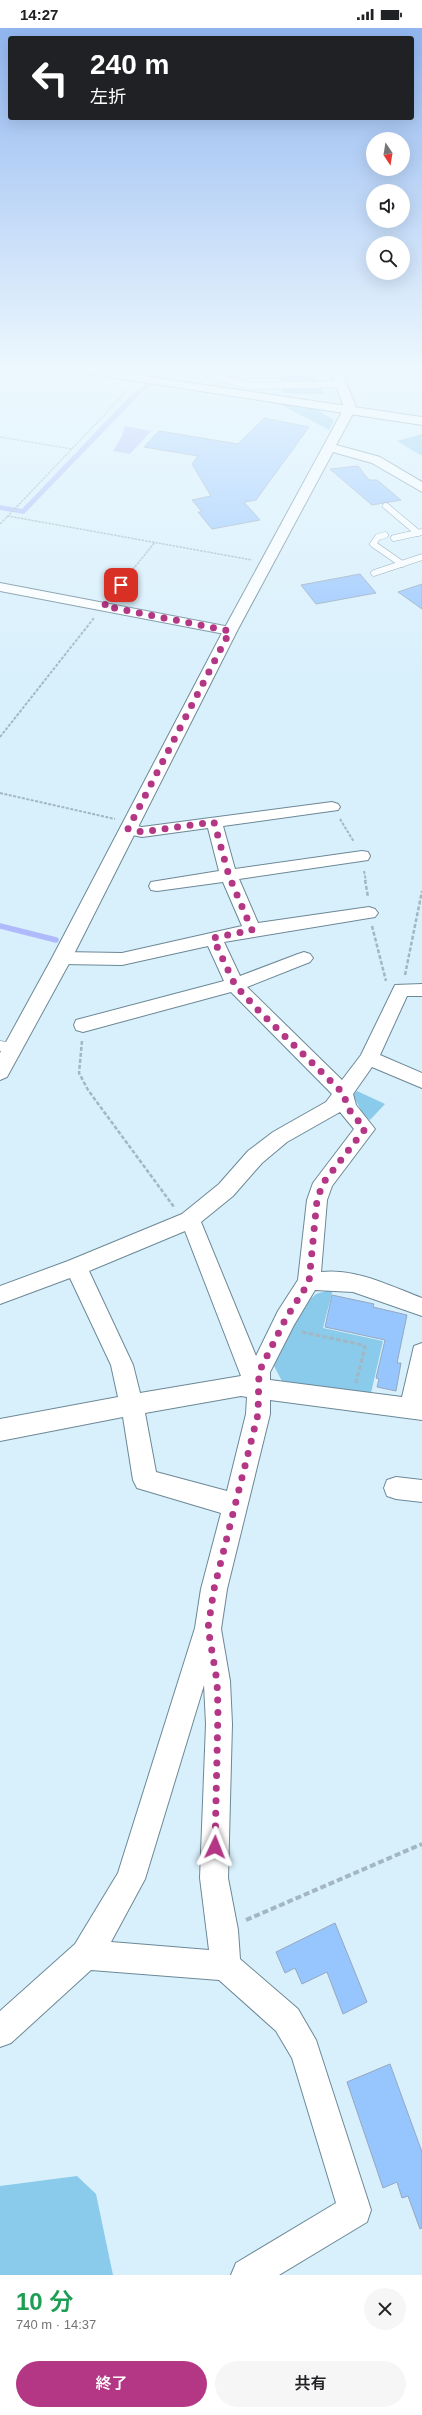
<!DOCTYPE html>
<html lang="ja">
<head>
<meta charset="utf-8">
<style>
	:root { --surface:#fff; --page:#f6f6f6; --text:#202124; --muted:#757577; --accent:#b43786 }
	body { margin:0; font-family:Arial,"Noto Sans JP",sans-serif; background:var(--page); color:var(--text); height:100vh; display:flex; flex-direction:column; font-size:15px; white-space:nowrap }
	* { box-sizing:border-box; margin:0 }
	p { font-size:13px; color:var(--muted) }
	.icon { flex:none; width:22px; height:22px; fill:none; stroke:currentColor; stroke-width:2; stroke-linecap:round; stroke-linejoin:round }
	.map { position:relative; height:2247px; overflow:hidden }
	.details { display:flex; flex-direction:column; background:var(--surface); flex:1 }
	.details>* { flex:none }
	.hud { position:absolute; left:8px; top:8px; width:406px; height:84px; border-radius:4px; box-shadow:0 4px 16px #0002; background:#202124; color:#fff; overflow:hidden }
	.needle { width:26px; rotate:168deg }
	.controls { position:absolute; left:366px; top:104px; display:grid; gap:8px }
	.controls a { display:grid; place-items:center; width:44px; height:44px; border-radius:50%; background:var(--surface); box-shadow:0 4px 16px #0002; font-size:20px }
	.pin { position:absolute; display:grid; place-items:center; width:34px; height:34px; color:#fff; margin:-17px; border-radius:8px; box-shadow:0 2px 6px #0006 }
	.me { position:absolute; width:44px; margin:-22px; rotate:2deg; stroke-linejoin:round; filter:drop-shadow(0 0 3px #0008) }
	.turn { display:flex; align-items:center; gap:14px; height:84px; padding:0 16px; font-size:18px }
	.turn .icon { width:52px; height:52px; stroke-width:2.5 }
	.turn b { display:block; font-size:28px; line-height:34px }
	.round { display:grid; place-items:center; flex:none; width:42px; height:42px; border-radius:21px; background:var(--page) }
	.summary { display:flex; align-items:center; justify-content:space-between; height:68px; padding:0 16px }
	h1 { font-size:24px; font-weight:600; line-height:30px; color:#1e9e55 }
	.primary-button { display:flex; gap:8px; margin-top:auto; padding:8px 16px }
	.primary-button a { flex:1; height:46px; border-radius:24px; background:var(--accent); color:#fff; font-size:16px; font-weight:600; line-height:46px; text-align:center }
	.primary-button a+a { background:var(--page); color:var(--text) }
	.status { display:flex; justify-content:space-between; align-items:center; height:28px; padding:0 20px; background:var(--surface); direction:ltr }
	.status svg { height:11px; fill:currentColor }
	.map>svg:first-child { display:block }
</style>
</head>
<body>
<div class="status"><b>14:27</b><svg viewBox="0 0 49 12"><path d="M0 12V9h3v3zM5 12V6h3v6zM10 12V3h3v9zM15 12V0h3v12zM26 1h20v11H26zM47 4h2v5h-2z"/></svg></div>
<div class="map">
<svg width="422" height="2247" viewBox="0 0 422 2247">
	<rect width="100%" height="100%" fill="#d8f0fc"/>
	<g fill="#8acaea">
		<polygon points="276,374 317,382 334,392 329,402"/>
		<polygon points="422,406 422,428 397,413"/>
		<polygon points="357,1063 385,1076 370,1092 363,1086 353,1067"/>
		<polygon points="333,1261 323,1300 383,1313 371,1365 283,1355 273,1336 305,1276 316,1266"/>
		<polygon points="77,2148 96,2166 113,2247 0,2247 0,2158"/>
	</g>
	<g fill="#afbafb">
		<polygon points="148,355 153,357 142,364 24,486 0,482 0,477 22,481 136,362 139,363"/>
		<polygon points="125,398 151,403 130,426 113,423 122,408"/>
	</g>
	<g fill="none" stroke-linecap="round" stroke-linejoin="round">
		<polyline stroke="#afbafb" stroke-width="5.5" points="0,898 56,912"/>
	</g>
	<g fill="#97c5fe" stroke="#96a8bf">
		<polygon points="278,342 313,342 315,352 281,353"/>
		<polygon points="321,361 323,365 296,365 284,364 283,362"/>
		<polygon points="264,390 309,399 256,472 244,474 260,492 212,501 198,484 202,484 192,472 211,468 192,436 198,428 144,419 159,403 238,416"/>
		<polygon points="358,438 369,452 377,452 401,472 372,477 330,441"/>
		<polygon points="360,546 376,565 316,576 301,557"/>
		<polygon points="422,556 422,581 398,564"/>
		<polygon points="332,1267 374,1276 373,1279 407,1287 397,1335 401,1335 396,1363 377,1359 379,1351 376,1350 385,1312 325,1299"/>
		<polygon points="335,1895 367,1974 343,1986 327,1944 302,1956 295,1940 285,1945 276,1924"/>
		<polygon points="390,2036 422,2124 422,2200 420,2201 408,2168 402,2170 397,2154 383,2160 347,2054"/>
	</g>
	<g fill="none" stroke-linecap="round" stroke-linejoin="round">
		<defs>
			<g id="lane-far1">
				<polyline points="210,348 250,358 341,356"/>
				<polyline points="386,478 418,505"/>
				<polyline points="385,507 378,509 373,516 402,536"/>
				<polyline points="394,510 422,504"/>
				<polyline points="374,545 422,529"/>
			</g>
			<polyline id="lane" points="0,1018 12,1020"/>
			<g id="street">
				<polygon points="0,555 230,599 237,603 230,607 0,563"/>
				<path d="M332,774L338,776L340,779L338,782L223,798L235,841L362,823L368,824L370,828L368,832L239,851L258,895L369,879L375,881L378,885L375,889L224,914L240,948L298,926L304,924L310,926L313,930L310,934L247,959L342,1052L361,1027L395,957L422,956V968H407L380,1027L422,1045V1060L372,1039L353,1066L356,1077L375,1101L332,1158L327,1172L321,1244C356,1240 390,1258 422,1270V1288L353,1264L315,1262L294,1297L270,1344V1352L402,1369L414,1318L422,1315V1392L270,1372V1386L227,1561L221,1601L230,1653L232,1696L228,1850L238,1902L240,1931L298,1981L316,2012L371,2182L367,2194L279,2247H231L236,2235L336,2175L292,2030L276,2003L219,1952L91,1942L11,2015L0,2019V1983L75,1916L118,1845L195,1600L201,1561L221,1485L137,1460L133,1452L123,1389L0,1413V1391L118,1369L111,1337L70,1250L0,1276V1258L68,1233L182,1186L219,1156L248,1123L273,1104L326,1074L332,1066L231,964L83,1004L76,1002L74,997L76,992L224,953L208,918L122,937L62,936L56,934L53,930L56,926L62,924L122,925L242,898L223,854L157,863L151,862L149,858L151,854L157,853L219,843L208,800L142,809L122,805L120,801L122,797L128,796L142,799ZM340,1084L354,1101L313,1155L307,1172L298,1252L278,1283L256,1328L201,1194L233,1168L262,1135L287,1114ZM185,1203L241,1348L140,1365L133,1337L89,1243ZM241,1368L247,1369L246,1386L227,1463L156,1444L145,1385ZM204,1657L206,1696L200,1850L209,1922L111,1914L145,1851Z"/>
				<polygon points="396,1449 422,1452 422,1474 396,1471 387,1468 384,1460 387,1452"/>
			</g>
			<polygon id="secondary" points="330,342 340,342 355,376 355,382 336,417 380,429 422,454 422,464 372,435 333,424 237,603 72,930 7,1049 0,1052 0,1025 52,930 223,603 343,382 343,376"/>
			<polygon id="primary" points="77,342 103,342 422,389 422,397 83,345"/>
		</defs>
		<use href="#lane-far1" stroke="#6c8896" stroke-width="7"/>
		<use href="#lane" stroke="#6c8896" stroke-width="11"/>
		<use href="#street" stroke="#6c8896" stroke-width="2"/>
		<use href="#secondary" stroke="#6c8896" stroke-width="2"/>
		<use href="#primary" stroke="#6c8896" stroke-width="2"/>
		<g stroke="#a2b7c1" stroke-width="1.5" stroke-dasharray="2.5 1" stroke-linecap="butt">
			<polyline points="0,409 72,421"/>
			<polyline points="7,489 128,362"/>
			<polyline points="0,496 8,488 252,532"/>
			<polyline points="113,566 155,514"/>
		</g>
		<g stroke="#a2b7c1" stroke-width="2" stroke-dasharray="3 1.5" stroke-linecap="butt">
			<polyline points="0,709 94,590"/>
			<polyline points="0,765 115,791"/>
			<polyline points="340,791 354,814"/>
			<polyline points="364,843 366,853"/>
		</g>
		<g stroke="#a2b7c1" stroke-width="2.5" stroke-dasharray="4 2" stroke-linecap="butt">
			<polyline points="365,852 368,869"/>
			<polyline points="372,898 386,953"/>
			<polyline points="405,947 422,863"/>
			<polyline points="82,1013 79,1045 88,1062 174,1179"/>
		</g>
		<polyline stroke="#a2b7c1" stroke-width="3" stroke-dasharray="4.5 2.5" stroke-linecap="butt" points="302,1304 363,1317 365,1319 356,1355"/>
		<polyline stroke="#a2b7c1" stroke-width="4" stroke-dasharray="6 3" stroke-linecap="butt" points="246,1892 422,1816"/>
		<use href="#lane-far1" stroke="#fff" stroke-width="6"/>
		<use href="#lane" stroke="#fff" stroke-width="10"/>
		<use href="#street" fill="#fff" fill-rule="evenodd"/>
		<use href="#secondary" fill="#fff" fill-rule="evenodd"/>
		<use href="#primary" fill="#fff" fill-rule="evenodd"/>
	</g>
	<linearGradient id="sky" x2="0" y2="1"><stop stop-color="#91b6f0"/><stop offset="0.52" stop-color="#edf8fe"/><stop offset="1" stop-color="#edf8fe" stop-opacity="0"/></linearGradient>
	<rect width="422" height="656" fill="url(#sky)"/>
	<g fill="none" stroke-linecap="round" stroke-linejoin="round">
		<polyline stroke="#b43786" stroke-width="7" stroke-dasharray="0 12.6" points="121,557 104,578 230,603 128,801 142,804 214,794 229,848 252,902 213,910 235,957 259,983 344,1066 347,1079 365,1101 323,1155 317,1172 309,1254 286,1290 259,1344 258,1386 214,1561 208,1600 217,1653 218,1682 215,1819"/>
	</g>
</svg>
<div class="controls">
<a><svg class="needle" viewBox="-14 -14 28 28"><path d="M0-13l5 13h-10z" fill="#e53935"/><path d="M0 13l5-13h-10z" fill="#757577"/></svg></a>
<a><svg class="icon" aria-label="sound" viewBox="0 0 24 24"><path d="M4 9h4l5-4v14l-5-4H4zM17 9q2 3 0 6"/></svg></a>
<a><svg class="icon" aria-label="search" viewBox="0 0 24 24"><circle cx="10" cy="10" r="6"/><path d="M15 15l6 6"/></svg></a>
</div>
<div class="pin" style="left:121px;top:557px;background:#d93025"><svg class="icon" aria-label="arrive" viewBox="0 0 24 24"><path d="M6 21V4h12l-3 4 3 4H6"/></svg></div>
<svg class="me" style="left:215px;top:1819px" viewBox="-20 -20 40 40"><path d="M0-17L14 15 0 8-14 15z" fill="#b43786" stroke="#fff" stroke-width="4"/></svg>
<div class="hud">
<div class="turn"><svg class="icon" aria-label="left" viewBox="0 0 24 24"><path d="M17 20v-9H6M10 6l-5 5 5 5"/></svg><div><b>240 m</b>左折</div></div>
</div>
</div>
<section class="details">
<div class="summary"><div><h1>10 分</h1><p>740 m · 14:37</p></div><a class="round"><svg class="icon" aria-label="close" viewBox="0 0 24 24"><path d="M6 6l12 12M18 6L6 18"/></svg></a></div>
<div class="primary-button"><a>終了</a><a>共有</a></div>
</section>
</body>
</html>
